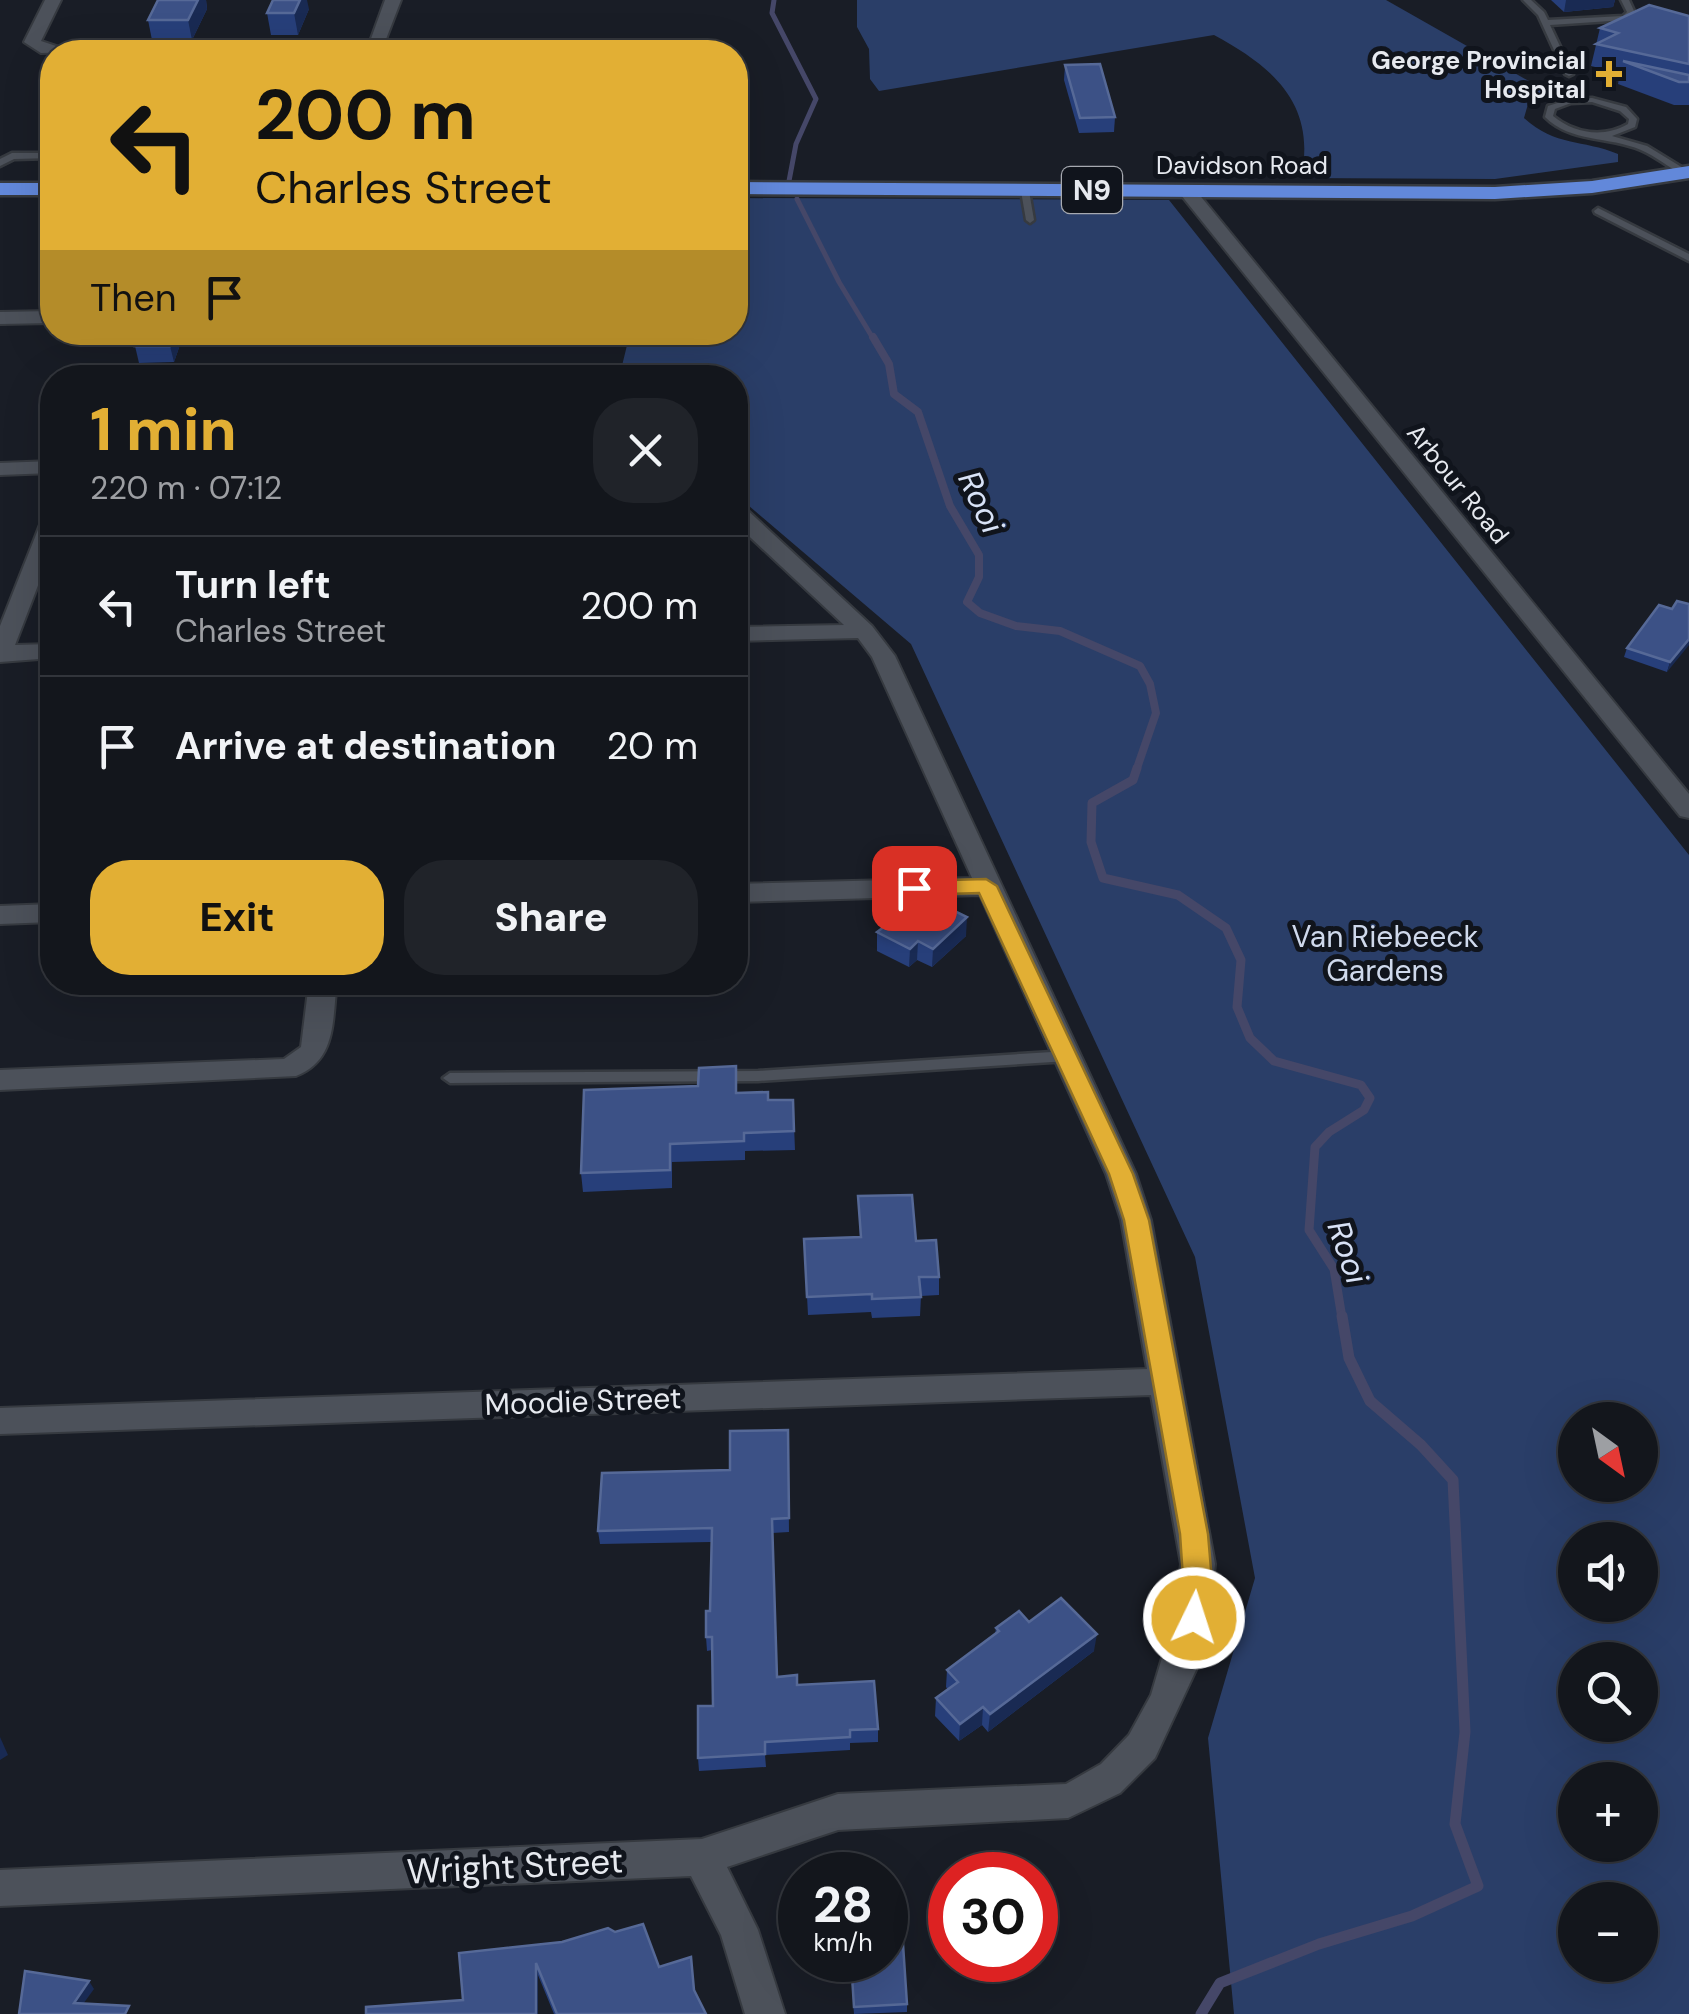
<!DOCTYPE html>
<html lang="en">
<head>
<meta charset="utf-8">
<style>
	:root { --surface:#13161c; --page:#202329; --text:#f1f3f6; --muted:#9d9fa3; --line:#32353b; --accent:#e2af34 }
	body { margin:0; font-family:"DM Sans",sans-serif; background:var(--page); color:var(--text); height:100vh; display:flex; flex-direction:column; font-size:38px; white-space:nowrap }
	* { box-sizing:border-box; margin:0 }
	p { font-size:32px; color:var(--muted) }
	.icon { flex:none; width:55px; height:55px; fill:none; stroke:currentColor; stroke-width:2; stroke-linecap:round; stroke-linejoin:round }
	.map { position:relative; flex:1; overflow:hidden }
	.drawer { position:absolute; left:40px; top:365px; width:708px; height:630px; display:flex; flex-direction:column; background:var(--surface); border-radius:40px; box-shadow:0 10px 40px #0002,0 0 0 2px var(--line) }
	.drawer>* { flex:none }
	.hud { position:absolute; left:40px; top:40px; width:708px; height:305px; border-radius:40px; box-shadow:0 10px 40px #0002,0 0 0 2px var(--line); background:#e2af34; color:#111; overflow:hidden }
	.needle { width:65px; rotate:147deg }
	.tools { position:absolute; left:1558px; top:1402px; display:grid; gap:20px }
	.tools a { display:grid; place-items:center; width:100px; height:100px; border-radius:50%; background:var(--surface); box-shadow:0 10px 40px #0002,0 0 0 2px var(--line); font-size:50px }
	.speed { position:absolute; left:778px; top:1852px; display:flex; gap:20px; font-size:50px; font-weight:700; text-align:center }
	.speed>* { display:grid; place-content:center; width:130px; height:130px; border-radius:50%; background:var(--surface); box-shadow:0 10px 40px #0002,0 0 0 2px var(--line); line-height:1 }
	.speed small { font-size:25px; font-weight:400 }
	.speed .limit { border:15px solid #d22; background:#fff; color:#111 }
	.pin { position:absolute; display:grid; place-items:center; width:85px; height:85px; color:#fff; margin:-42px; border-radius:20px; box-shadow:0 5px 15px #0006 }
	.me { position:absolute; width:110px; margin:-55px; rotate:4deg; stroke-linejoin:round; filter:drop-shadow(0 0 8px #0008) }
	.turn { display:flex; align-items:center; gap:35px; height:210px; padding:0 50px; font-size:45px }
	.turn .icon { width:130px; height:130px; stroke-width:2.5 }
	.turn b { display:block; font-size:70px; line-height:85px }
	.then { display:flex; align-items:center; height:95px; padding:0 50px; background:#0003; gap:20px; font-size:38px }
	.round { display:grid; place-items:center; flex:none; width:105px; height:105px; border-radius:40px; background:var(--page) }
	.overview { display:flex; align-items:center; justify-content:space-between; height:170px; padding:0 50px }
	h1 { font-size:60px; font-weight:800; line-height:75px; color:var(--accent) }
	.button { display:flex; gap:20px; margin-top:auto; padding:20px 50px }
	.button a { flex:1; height:115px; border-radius:40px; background:var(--accent); color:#111; font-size:40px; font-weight:800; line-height:115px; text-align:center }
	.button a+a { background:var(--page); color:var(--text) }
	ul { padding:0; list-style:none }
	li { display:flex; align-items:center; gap:30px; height:140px; padding:0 50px; border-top:2px solid var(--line) }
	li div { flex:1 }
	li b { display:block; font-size:38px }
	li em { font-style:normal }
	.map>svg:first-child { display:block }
</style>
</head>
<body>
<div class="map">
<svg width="1689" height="2014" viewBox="0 0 1689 2014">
	<rect width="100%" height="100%" fill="#191d26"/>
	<g fill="#2a3e68" fill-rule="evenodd">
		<path d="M857,0H1386L1548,92L1528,104L1524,118C1556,147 1582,139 1618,154V162L1495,179L1301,178C1317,104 1273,67 1214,35L879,91L870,79L869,49L857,27Z"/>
		<path d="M735,198L1169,200L1689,855V2014H1234L1208,1738L1255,1578L1195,1257L911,644L735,494V378H619L630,333L735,332ZM1575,1420H1640V1485H1575ZM1575,1540H1640V1605H1575ZM1575,1660H1640V1725H1575ZM1575,1780H1640V1845H1575ZM1575,1900H1640V1965H1575Z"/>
	</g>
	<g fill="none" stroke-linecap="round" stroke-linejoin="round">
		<g stroke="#454768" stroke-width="5">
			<polyline points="774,0 772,13 816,99 796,144 789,181"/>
			<polyline points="797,199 839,282 874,340"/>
		</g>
		<polyline stroke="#454768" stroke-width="8" points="873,337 889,364 894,394 918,412 950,506 979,555 979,577 967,602 980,613 1016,626 1060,631 1140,666 1150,684 1156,713 1136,771"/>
		<polyline stroke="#454768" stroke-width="9" points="1137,768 1133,780 1092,803 1091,842 1103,878 1178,895 1226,928 1241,960 1237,1007 1250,1038 1274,1061 1361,1085 1370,1098 1364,1110 1329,1132 1315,1147 1309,1230 1334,1269 1342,1318"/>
		<polyline stroke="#454768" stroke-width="11" points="1201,2014 1220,1983 1319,1944 1412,1916 1478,1886 1455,1824 1465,1732 1453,1480 1421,1445 1370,1401 1349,1358 1342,1316"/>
		<defs>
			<g id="service">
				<polygon points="1523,0 1531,0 1544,12 1548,20 1623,16 1627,12 1621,0 1629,0 1635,13 1625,20 1550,25 1573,74 1569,76 1565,74 1538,15"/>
				<polygon points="1605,73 1637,78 1641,80 1637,82 1608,77 1604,75"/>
				<path d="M1592,98L1626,107L1637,119L1635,127L1612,136L1647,146L1688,171V175H1682C1669,167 1655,156 1641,150C1609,136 1571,143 1545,117L1548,106L1570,99ZM1592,102L1620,111L1629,119L1628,124C1604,138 1575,134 1553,116L1555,109L1571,103Z"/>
				<polygon points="12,153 52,153 52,158 14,159 0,166 0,159"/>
				<polygon points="1025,188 1029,191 1034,220 1030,223 1026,220 1021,191"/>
				<polygon points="1598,208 1689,254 1689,261 1595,213 1594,211"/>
				<polygon points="1068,1051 1075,1056 1068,1061 758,1081 450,1083 443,1078 450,1073 758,1071"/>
			</g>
			<g id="minor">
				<polygon points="45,0 61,0 41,41 74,52 41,53 24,42"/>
				<polygon points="385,0 401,0 383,47 650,47 658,52 142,52 150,47 368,47"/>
				<polygon points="1187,186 1193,187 1689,794 1689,818 1680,816 1181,195 1178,191"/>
				<polygon points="52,311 52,323 0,324 0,312"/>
				<polygon points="52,461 52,473 0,475 0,463"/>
				<polygon points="735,505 743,506 872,626 895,656 1136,1174 1151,1220 1215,1564 1210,1614 1196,1670 1155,1758 1120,1793 1068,1818 838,1830 727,1867 758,1930 785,2014 745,2014 721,1935 691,1876 0,1906 0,1870 702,1839 838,1794 1066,1784 1101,1764 1129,1735 1151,1695 1175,1614 1181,1564 1151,1395 0,1434 0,1408 1147,1369 1121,1220 1106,1174 980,895 735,902 735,884 972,878 872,657 858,638 735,641 735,627 844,625 735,523"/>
				<polygon points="52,516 52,549 15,645 52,644 52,658 0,662 0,626 41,522"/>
				<polygon points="52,904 52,922 0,924 0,906"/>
				<path d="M309,982H337C332,1020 337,1060 296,1076L0,1090V1070L284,1059L301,1047Z"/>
			</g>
			<g id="trunk">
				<polygon points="1689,166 1689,178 1592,193 1495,199 735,194 735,182 1495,187 1592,181"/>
				<rect x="0" y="183" width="52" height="12"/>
			</g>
		</defs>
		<use href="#service" stroke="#363a40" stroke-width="5"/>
		<use href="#minor" stroke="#363a40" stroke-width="4"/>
		<use href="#trunk" stroke="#363a40" stroke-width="5"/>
		<use href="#service" fill="#4c515a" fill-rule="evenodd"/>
		<use href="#minor" fill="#4c515a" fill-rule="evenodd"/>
		<use href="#trunk" fill="#6288da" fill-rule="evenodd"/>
	</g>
	<g fill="#273f7a">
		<polygon points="158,0 206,0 207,9 192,40 152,40 148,20"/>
		<polygon points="1551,0 1615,0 1613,7 1564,12"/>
		<polygon points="309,9 298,35 271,35 267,13"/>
		<polygon points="1689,16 1689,105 1674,105 1618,84 1620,73 1591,66 1600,28"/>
		<polygon points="1065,65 1115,117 1114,132 1079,133 1064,80"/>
		<polygon points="182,339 174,362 139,363 135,346"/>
		<polygon points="1689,604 1667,672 1624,657 1627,648 1672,609"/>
		<polygon points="877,932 966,936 932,967 917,960 909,967 877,951"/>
		<polygon points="698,1086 769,1100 793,1100 795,1150 745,1151 745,1160 672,1162 672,1188 583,1192 581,1173"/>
		<polygon points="858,1196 916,1241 939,1277 939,1295 921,1296 920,1316 872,1318 871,1312 808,1315 804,1239 860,1237"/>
		<polygon points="788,1430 789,1532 772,1533 777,1677 797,1685 878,1729 878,1742 850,1743 850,1750 765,1755 766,1767 699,1771 698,1758 713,1706 712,1650 707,1651 706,1637 710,1611 711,1542 600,1544 598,1531 730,1470"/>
		<polygon points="1029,1622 1094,1651 988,1732 982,1725 959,1741 935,1716 936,1698 948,1690 946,1687 947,1670 995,1634 996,1628"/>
		<polygon points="459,1953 659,1967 694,1991 706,2014 554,2014 538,1975 463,2000"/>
		<polygon points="850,1960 907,2004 907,2012 854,2014"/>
	</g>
	<g fill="#192a53">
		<polygon points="198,0 206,0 207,9 192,40 188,20"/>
		<polygon points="300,0 307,0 309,9 298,35 294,13"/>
		<polygon points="1566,0 1615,0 1613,7 1564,12"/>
		<polygon points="175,332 180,332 182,339 174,362 170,346"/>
		<polygon points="1689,639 1689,645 1667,672 1670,662"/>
		<polygon points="967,917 966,936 932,967 933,949"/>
		<polygon points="918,941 917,960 909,967 910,949"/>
		<polygon points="1097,1634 1094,1651 988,1732 990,1714"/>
		<polygon points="983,1707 982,1725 959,1741 960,1724"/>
		<polygon points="0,1737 8,1755 0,1760"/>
		<polygon points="536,1963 538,1975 538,2014 536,2014"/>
		<polygon points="89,1981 94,1989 78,2011 74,2003"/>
	</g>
	<g fill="#3c5186" stroke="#566997" stroke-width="2.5">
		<polygon points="158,0 198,0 188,20 148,20"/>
		<polygon points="273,0 300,0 294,13 267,13"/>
		<polygon points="1649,5 1689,16 1689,64 1596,44 1618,33 1600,28"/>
		<polygon points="1623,61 1689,75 1689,82 1679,82"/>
		<polygon points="1100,64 1115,117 1080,118 1065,65"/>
		<polygon points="140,332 175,332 170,346 135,346"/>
		<polygon points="1677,601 1689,604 1689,639 1670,662 1627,648 1659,605 1672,609"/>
		<polygon points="936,902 967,917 933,949 918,941 910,949 877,932 912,906 925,912"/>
		<polygon points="736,1066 736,1093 768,1092 768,1100 793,1100 794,1131 744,1133 744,1141 670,1144 670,1170 581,1173 584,1090 698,1086 699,1068"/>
		<polygon points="912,1195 916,1241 936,1240 939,1277 919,1277 921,1297 872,1299 872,1294 807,1297 804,1239 861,1237 858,1196"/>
		<polygon points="788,1430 789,1518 772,1519 777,1677 797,1675 797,1685 874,1681 878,1729 850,1730 850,1737 765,1742 765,1754 698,1758 698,1706 713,1706 712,1637 706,1637 706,1611 710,1611 712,1528 598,1531 602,1473 730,1470 730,1431"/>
		<polygon points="1061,1598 1097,1634 990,1714 983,1707 960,1724 936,1698 958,1682 947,1670 999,1631 996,1628 1019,1611 1029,1622"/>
		<polygon points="900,1899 907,2004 854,2007 851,1960 885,1960 885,1900"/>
		<polygon points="643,1924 659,1967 691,1957 694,1990 706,2014 557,2014 536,1963 536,2014 366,2014 366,2007 463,2000 459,1953 562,1942 608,1928 615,1932"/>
		<polygon points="25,1971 89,1981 74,2003 129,2006 125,2014 19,2014"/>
	</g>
	<polygon fill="#e2af34" stroke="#937222" stroke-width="2.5" points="986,879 997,886 1133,1174 1149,1220 1208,1534 1213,1593 1205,1627 1194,1630 1184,1627 1180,1618 1184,1593 1180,1534 1124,1220 1109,1174 979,893 914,895 903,888 914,881"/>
	<path fill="#e2af34" stroke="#10141c" stroke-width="4" d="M1604 59h10v10h10v10h-10v10h-10v-10h-10v-10h10z"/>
	<g text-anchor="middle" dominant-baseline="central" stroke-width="10" stroke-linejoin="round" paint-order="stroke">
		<g font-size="25" font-weight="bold" fill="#e6e9ef" stroke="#10141c" text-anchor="end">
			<text x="1586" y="60">George Provincial<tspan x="1586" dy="29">Hospital</tspan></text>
		</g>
		<g font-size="25" fill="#e6e9ef" stroke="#10141c">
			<text x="1242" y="165">Davidson Road</text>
			<text transform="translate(1458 484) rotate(51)">Arbour Road</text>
		</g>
		<rect fill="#10141c" stroke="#a6a9b0" stroke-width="2.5" x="1062" y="167" width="60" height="46" rx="8"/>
		<g font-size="28" font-weight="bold" fill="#e6e9ef">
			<text x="1092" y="190">N9</text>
		</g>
		<g font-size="30" fill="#cfd9ec" stroke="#10141c">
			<text x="1385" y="936">Van Riebeeck<tspan x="1385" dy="34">Gardens</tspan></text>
		</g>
		<g font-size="30" fill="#e6e9ef" stroke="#10141c">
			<text transform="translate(583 1401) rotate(-2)">Moodie Street</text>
		</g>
		<g font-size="32" font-style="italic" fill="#d8e2f6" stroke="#10141c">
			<text transform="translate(981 502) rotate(65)">Rooi</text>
			<text transform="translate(1348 1252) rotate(71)">Rooi</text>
		</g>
		<g font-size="35" fill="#e6e9ef" stroke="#10141c">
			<text transform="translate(515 1866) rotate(-3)">Wright Street</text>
		</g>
	</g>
</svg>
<div class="tools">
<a><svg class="needle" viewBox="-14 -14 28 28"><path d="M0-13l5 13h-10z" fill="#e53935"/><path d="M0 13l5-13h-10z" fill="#9d9fa3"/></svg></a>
<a><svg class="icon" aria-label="sound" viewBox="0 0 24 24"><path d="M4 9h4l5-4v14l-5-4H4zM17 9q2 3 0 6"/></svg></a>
<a><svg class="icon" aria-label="search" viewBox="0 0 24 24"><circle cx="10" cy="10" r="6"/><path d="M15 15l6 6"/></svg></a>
<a>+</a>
<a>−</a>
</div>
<div class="speed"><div>28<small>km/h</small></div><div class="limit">30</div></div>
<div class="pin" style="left:914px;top:888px;background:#d93025"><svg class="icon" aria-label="arrive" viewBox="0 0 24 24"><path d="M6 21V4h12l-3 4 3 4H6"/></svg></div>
<svg class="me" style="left:1194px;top:1618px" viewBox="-20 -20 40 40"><circle r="17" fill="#e2af34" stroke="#fff" stroke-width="3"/><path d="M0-11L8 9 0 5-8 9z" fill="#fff"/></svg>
<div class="hud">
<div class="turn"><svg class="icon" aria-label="left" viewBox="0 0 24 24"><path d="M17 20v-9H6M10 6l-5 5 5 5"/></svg><div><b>200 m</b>Charles Street</div></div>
<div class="then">Then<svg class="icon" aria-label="arrive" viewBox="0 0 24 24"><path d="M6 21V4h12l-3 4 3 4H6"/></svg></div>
</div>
<section class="drawer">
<div class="overview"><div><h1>1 min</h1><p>220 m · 07:12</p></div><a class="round"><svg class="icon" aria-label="close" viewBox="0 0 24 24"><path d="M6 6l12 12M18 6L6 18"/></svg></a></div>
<ul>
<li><svg class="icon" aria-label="left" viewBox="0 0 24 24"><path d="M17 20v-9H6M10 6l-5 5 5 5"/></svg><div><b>Turn left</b><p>Charles Street</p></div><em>200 m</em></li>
<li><svg class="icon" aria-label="arrive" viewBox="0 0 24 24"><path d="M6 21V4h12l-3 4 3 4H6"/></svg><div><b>Arrive at destination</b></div><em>20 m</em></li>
</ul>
<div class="button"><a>Exit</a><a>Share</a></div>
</section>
</div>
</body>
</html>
